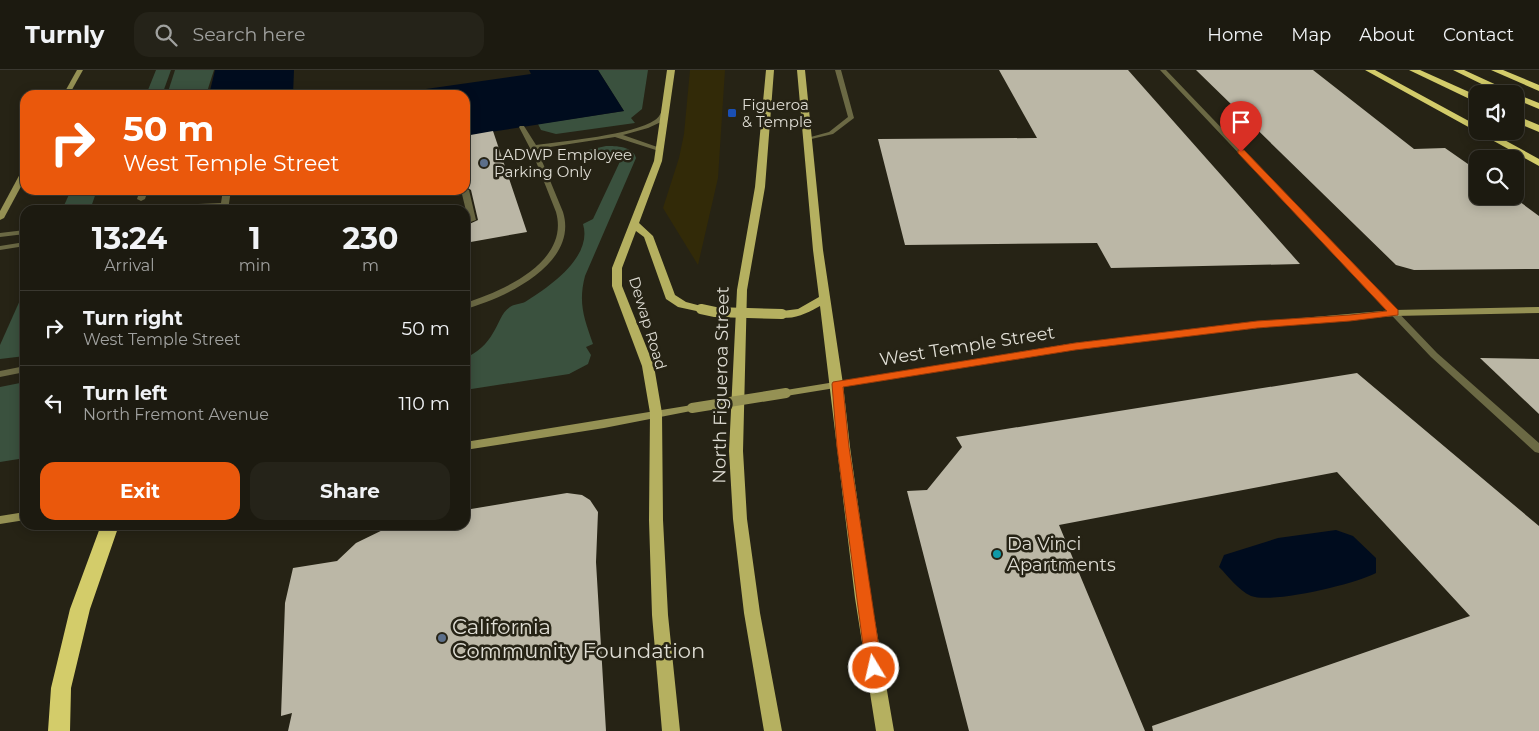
<!DOCTYPE html>
<html lang="en">
<head>
<meta charset="utf-8">
<style>
	:root { --surface:#1c1a10; --page:#252319; --text:#f1f3f6; --muted:#a0a19f; --line:#3a3830; --accent:#ea580c }
	body { margin:0; font-family:Montserrat,sans-serif; background:var(--page); color:var(--text); height:100vh; display:flex; flex-direction:column; font-size:19px; white-space:nowrap }
	* { box-sizing:border-box; margin:0 }
	p { font-size:16px; color:var(--muted) }
	.icon { flex:none; width:28px; height:28px; fill:none; stroke:currentColor; stroke-width:2; stroke-linecap:round; stroke-linejoin:round }
	.map { position:relative; flex:1; overflow:hidden }
	.sheet { position:absolute; left:20px; top:135px; width:450px; height:325px; display:flex; flex-direction:column; background:var(--surface); border-radius:15px; box-shadow:0 2px 12px #0003,0 0 0 1px var(--line) }
	.sheet>* { flex:none }
	.top-card { position:absolute; left:20px; top:20px; width:450px; height:105px; border-radius:15px; box-shadow:0 2px 12px #0003,0 0 0 1px var(--line); background:#ea580c; color:#fff; overflow:hidden }
	.controls { position:absolute; left:1469px; top:15px; display:grid; gap:10px }
	.controls a { display:grid; place-items:center; width:55px; height:55px; border-radius:10px; background:var(--surface); box-shadow:0 2px 12px #0003,0 0 0 1px var(--line); font-size:25px }
	.pin { position:absolute; display:grid; place-items:center; width:42px; height:42px; color:#fff; margin:-51px -21px; border-radius:50% 50% 50% 0; rotate:-45deg; box-shadow:0 0 5px #0007 }
	.pin .icon { rotate:45deg }
	.me { position:absolute; width:55px; margin:-28px; rotate:351deg; stroke-linejoin:round; filter:drop-shadow(0 0 4px #0008) }
	.turn { display:flex; align-items:center; gap:18px; height:105px; padding:0 20px; font-size:22px }
	.turn .icon { width:65px; height:65px; stroke-width:2.5 }
	.turn b { display:block; font-size:35px; line-height:42px }
	.eta { display:flex; justify-content:space-evenly; align-items:center; height:85px; text-align:center }
	.eta b { font-size:30px; font-weight:700; line-height:35px }
	.action { display:flex; gap:10px; margin-top:auto; padding:10px 20px }
	.action a { flex:1; height:58px; border-radius:15px; background:var(--accent); color:#fff; font-size:20px; font-weight:700; line-height:58px; text-align:center }
	.action a+a { background:var(--page); color:var(--text) }
	ul { padding:0; list-style:none }
	li { display:flex; align-items:center; gap:15px; height:75px; padding:0 20px; border-top:1px solid var(--line) }
	li div { flex:1 }
	li b { display:block; font-size:19px }
	li em { font-style:normal }
	header { display:flex; align-items:center; gap:30px; box-sizing:border-box; height:70px; padding:0 25px; background:var(--surface); border-bottom:1px solid var(--line) }
	header strong { font-size:24px }
	nav { display:flex; gap:28px; margin-inline-start:auto; font-size:18px }
	.search { width:350px; height:45px; background:var(--page); display:flex; align-items:center; gap:12px; box-sizing:border-box; padding:0 18px; border-radius:15px; color:var(--muted); font-size:19px }
	.map>svg:first-child { display:block }
</style>
</head>
<body>
<header>
<strong>Turnly</strong>
<div class="search"><svg class="icon" aria-label="search" viewBox="0 0 24 24"><circle cx="10" cy="10" r="6"/><path d="M15 15l6 6"/></svg>Search here</div>
<nav><a>Home</a><a>Map</a><a>About</a><a>Contact</a></nav>
</header>
<div class="map">
<svg width="1539" height="661" viewBox="0 0 1539 661">
	<rect width="100%" height="100%" fill="#262315"/>
	<g fill="#3a513e">
		<polygon points="156,0 171,0 162,25 146,25"/>
		<polygon points="175,0 214,0 206,25 167,25"/>
		<polygon points="598,0 648,0 642,39 631,48 635,53 556,64 541,60 538,54 624,41"/>
		<path d="M606,76C616,76 633,76 636,88L585,206C578,233 584,248 593,274L586,277L591,285L588,294L569,304L465,320V288C477,283 487,274 493,263C499,254 501,243 510,237C514,234 520,234 525,232C549,217 593,187 583,154L593,149L624,83H575Z"/>
		<polygon points="71,120 97,120 90,140 62,140"/>
		<polygon points="25,219 25,286 0,289 0,275"/>
		<polygon points="25,312 25,388 0,392 0,317"/>
	</g>
	<polygon fill="#322a08" points="690,0 725,0 718,108 698,195 663,138 679,88 684,64"/>
	<g fill="#000c1e">
		<polygon points="215,0 294,0 293,25 209,25"/>
		<polygon points="529,0 598,0 624,41 465,66 465,25 384,25 531,4"/>
		<path d="M1336,460L1353,466L1376,488V503C1355,514 1273,534 1251,526C1238,520 1229,507 1219,497L1224,485L1278,468Z"/>
	</g>
	<g fill="#bbb7a6">
		<polygon points="999,0 1128,0 1300,194 1111,198 1097,173 905,175 878,69 1037,68"/>
		<polygon points="1196,0 1313,0 1414,79 1445,78 1478,101 1478,126 1512,126 1539,146 1539,199 1414,200 1396,195"/>
		<polygon points="493,61 527,162 465,173 465,156 478,150 471,120 465,116 465,66"/>
		<polygon points="1480,288 1539,289 1539,344"/>
		<polygon points="1357,303 1539,456 1539,661 1153,661 1152,656 1470,546 1337,402 1059,455 1145,661 969,661 907,421 927,420 962,377 956,367"/>
		<polygon points="567,423 582,425 590,430 598,442 596,492 606,661 288,661 292,643 281,646 285,533 293,498 337,491 356,473 393,455 465,455 465,440"/>
	</g>
	<g fill="none" stroke-linecap="round" stroke-linejoin="round">
		<g fill="#6b6944" fill-rule="evenodd">
			<polygon points="835,0 841,0 854,48 833,64 807,70 807,68 829,62 848,47"/>
			<path d="M664,38L669,39L661,52L648,58L623,65L663,79V81H659L615,67L537,79L563,142C579,194 505,228 465,239V233C503,221 570,192 556,142L533,84L519,57L520,56H524L536,75C564,71 633,65 655,50C659,48 661,42 664,38Z"/>
			<polygon points="465,118 469,120 476,150 465,154 465,150 468,149 461,120 465,120"/>
			<polygon points="140,120 148,120 145,129 141,131 137,129"/>
			<polygon points="223,120 231,120 228,140 220,140 221,137 167,140 171,138 198,134 221,133"/>
			<polygon points="25,160 25,164 0,167 0,163"/>
			<polygon points="25,172 25,176 0,180 0,176"/>
			<polygon points="25,296 25,302 0,307 0,301"/>
		</g>
		<polygon fill="#6b6944" fill-rule="evenodd" points="1160,0 1166,0 1437,283 1539,373 1539,383 1535,382 1431,287"/>
		<g fill="#959154" fill-rule="evenodd">
			<polygon points="77,0 83,0 69,25 63,25"/>
			<polygon points="25,100 25,109 4,148 0,150 0,141 21,102"/>
			<polygon points="1539,237 1539,243 1394,246 1257,258 1075,279 786,326 781,323 786,320 1075,273 1257,252 1394,240"/>
			<polygon points="692,335 697,338 696,340 604,358 465,380 465,372"/>
			<polygon points="25,442 25,450 0,454 0,446"/>
		</g>
		<g fill="#b5b060" fill-rule="evenodd">
			<polygon points="667,0 675,0 662,91 639,153 653,166 675,225 686,232 705,237 707,239 701,242 678,237 666,229 644,167 636,161 622,198 622,216 654,296 662,343 663,450 668,545 680,661 662,661 652,545 649,450 650,343 642,296 612,216 612,198 654,91"/>
			<polygon points="766,0 774,0 765,117 747,220 743,381 747,449 760,543 782,661 764,661 744,543 733,449 729,381 737,220 755,117"/>
			<path d="M797,0H805L823,180L843,314L850,377L871,528L894,661H876L855,528L820,236C809,242 788,254 776,244L782,241L798,239L819,227L813,180Z"/>
		</g>
		<g fill="#d3cc6a" fill-rule="evenodd">
			<polygon points="1365,0 1375,0 1478,56 1478,61 1488,61 1539,89 1539,96"/>
			<polygon points="1409,0 1420,0 1478,26 1478,33"/>
			<polygon points="1453,0 1464,0 1514,23 1539,33 1539,39 1515,29 1515,24 1502,24"/>
			<polygon points="1491,0 1503,0 1539,15 1539,21"/>
			<polygon points="1515,45 1539,55 1539,62 1515,52"/>
			<polygon points="101,455 119,455 90,539 71,618 70,661 48,661 51,618 70,539"/>
		</g>
		<polyline stroke="#959154" stroke-width="10" points="692,338 786,323"/>
		<polyline stroke="#b5b060" stroke-width="10" points="701,239 715,242 782,244"/>
	</g>
	<polygon fill="#ea580c" stroke="#983908" points="1238,80 1244,80 1398,240 1398,245 1350,251 1257,258 1075,280 843,317 849,377 882,598 880,603 874,605 869,603 866,598 837,377 832,314 833,312 1075,273 1257,251 1350,245 1387,241 1238,83"/>
	<rect fill="#1a4fb4" stroke="#262315" stroke-width="2" x="727" y="38" width="10" height="10" rx="2.5"/>
	<g fill="#5c6f8a" stroke="#262315" stroke-width="2">
		<circle cx="484" cy="93" r="5"/>
		<circle cx="442" cy="568" r="5"/>
	</g>
	<circle fill="#0f9aa8" stroke="#262315" stroke-width="2" cx="997" cy="484" r="5"/>
	<g text-anchor="middle" dominant-baseline="central" stroke-width="5" stroke-linejoin="round" paint-order="stroke">
		<g font-size="15" fill="#dfddd4" stroke="#262315" text-anchor="start">
			<text x="742" y="34">Figueroa<tspan x="742" dy="17">&amp; Temple</tspan></text>
			<text x="494" y="84">LADWP Employee<tspan x="494" dy="17">Parking Only</tspan></text>
		</g>
		<g font-size="15" fill="#dfddd4" stroke="#262315">
			<text transform="translate(648 253) rotate(73)">Dewap Road</text>
		</g>
		<g font-size="18" fill="#dfddd4" stroke="#262315">
			<text transform="translate(967 276) rotate(-9)">West Temple Street</text>
			<text transform="translate(721 315) rotate(-89)">North Figueroa Street</text>
		</g>
		<g font-size="18" fill="#dfddd4" stroke="#262315" text-anchor="start">
			<text x="1007" y="474">Da Vinci<tspan x="1007" dy="21">Apartments</tspan></text>
		</g>
		<g font-size="21" fill="#dfddd4" stroke="#262315" text-anchor="start">
			<text x="452" y="556">California<tspan x="452" dy="24">Community Foundation</tspan></text>
		</g>
	</g>
</svg>
<div class="controls">
<a><svg class="icon" aria-label="sound" viewBox="0 0 24 24"><path d="M4 9h4l5-4v14l-5-4H4zM17 9q2 3 0 6"/></svg></a>
<a><svg class="icon" aria-label="search" viewBox="0 0 24 24"><circle cx="10" cy="10" r="6"/><path d="M15 15l6 6"/></svg></a>
</div>
<div class="pin" style="left:1241px;top:82px;background:#d93025"><svg class="icon" aria-label="arrive" viewBox="0 0 24 24"><path d="M6 21V4h12l-3 4 3 4H6"/></svg></div>
<svg class="me" style="left:874px;top:598px" viewBox="-20 -20 40 40"><circle r="17" fill="#ea580c" stroke="#fff" stroke-width="3"/><path d="M0-11L8 9 0 5-8 9z" fill="#fff"/></svg>
<div class="top-card">
<div class="turn"><svg class="icon" aria-label="right" viewBox="0 0 24 24"><path d="M7 20v-9h11M14 6l5 5-5 5"/></svg><div><b>50 m</b>West Temple Street</div></div>
</div>
<section class="sheet">
<div class="eta">
<div><b>13:24</b><p>Arrival</p></div>
<div><b>1</b><p>min</p></div>
<div><b>230</b><p>m</p></div>
</div>
<ul>
<li><svg class="icon" aria-label="right" viewBox="0 0 24 24"><path d="M7 20v-9h11M14 6l5 5-5 5"/></svg><div><b>Turn right</b><p>West Temple Street</p></div><em>50 m</em></li>
<li><svg class="icon" aria-label="left" viewBox="0 0 24 24"><path d="M17 20v-9H6M10 6l-5 5 5 5"/></svg><div><b>Turn left</b><p>North Fremont Avenue</p></div><em>110 m</em></li>
</ul>
<div class="action"><a>Exit</a><a>Share</a></div>
</section>
</div>
</body>
</html>
